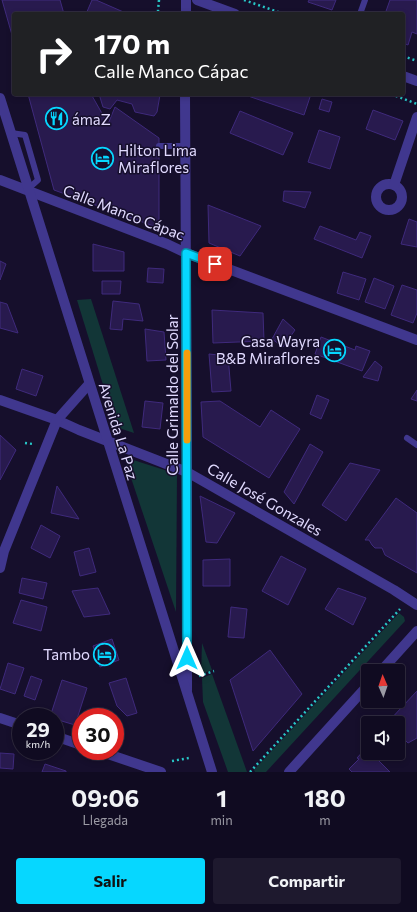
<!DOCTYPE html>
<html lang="es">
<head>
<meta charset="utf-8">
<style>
	:root { --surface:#100b21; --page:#1e192e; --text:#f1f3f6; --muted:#9c9ba5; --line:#302b3f; --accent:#06d7ff }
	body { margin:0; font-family:Commissioner,sans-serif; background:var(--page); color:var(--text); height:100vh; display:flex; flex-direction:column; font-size:15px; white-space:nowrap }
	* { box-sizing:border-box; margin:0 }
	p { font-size:13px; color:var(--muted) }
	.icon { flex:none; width:22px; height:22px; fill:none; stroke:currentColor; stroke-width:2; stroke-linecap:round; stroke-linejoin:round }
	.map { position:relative; height:772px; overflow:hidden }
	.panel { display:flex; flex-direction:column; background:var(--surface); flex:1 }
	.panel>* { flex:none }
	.guide { position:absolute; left:12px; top:12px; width:393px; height:84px; border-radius:4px; box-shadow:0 2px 6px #0003,0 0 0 1px var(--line); background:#202124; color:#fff; overflow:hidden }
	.needle { width:26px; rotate:358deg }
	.fabs { position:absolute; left:361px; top:664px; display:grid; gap:8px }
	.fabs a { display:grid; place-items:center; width:44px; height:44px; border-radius:4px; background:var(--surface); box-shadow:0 2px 6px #0003,0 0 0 1px var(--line); font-size:20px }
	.speed { position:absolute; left:12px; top:708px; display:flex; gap:8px; font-size:20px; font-weight:700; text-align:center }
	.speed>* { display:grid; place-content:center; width:52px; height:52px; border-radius:50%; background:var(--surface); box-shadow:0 2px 6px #0003,0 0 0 1px var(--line); line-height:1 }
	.speed small { font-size:10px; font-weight:400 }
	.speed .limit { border:6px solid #d22; background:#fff; color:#111 }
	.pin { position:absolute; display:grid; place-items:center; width:34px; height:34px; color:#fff; margin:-17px; border-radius:8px; box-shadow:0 2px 6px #0006 }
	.me { position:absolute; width:44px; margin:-22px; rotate:0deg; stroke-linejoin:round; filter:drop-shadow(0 0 3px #0008) }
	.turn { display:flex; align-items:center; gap:14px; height:84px; padding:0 16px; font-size:18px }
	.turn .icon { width:52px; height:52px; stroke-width:2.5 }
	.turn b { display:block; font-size:28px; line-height:34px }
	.eta { display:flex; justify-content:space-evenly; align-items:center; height:68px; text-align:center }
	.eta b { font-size:24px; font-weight:700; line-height:28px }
	.cta { display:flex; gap:8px; margin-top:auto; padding:8px 16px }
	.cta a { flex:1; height:46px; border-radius:4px; background:var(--accent); color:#111; font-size:16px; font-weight:700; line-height:46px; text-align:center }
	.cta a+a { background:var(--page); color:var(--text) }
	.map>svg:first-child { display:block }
</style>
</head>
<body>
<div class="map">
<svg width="417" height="772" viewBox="0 0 417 772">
	<rect width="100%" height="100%" fill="#160f2c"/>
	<g fill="#123637">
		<polygon points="91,299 134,433 116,427 77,300"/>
		<polygon points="124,457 177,474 176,612"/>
		<polygon points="399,613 404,617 405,621 266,772 255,772 254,770"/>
		<polygon points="202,643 212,670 201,674"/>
		<polygon points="212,674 247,772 228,772 203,702 202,678"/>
	</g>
	<g fill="#281a4e" stroke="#3f2a7c">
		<polygon points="2,0 60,0 64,14 14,14 14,42"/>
		<polygon points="92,0 96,0 128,14 86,14"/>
		<polygon points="309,0 336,0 332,10 308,2"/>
		<polygon points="390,0 417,0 417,34 412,32 408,45 403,43 403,14 385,14"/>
		<polygon points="28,94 91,94 108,124 115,107 159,138 159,228 54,190"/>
		<polygon points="99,94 160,94 160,95 157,112 154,116 135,112 132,104 117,100 110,109 103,107"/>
		<polygon points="249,94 311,94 304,115 248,96"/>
		<polygon points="322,99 332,102 329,112 319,109"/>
		<polygon points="373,110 403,121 395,140 366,129"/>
		<polygon points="240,111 293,133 283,155 230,133"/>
		<polygon points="319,130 340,137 330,169 308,162"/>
		<polygon points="284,191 311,192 305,208 283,201"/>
		<polygon points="208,205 261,226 240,256 209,243"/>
		<polygon points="409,219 417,222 417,247 401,244"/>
		<polygon points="320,226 356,240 360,232 371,236 362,258 314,239"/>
		<polygon points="93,244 124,252 124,271 93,271"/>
		<polygon points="0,261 6,264 0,280"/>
		<polygon points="148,268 164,269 163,283 147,282"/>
		<polygon points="343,272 366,279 359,300 337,293"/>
		<polygon points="374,278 394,286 385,309 365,302"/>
		<polygon points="102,281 121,281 120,294 102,294"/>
		<polygon points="402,285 417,290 417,313 413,323 391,315"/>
		<polygon points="113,301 139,304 143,321 123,319 122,330 110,329"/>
		<polygon points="0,302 7,304 18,333 0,328"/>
		<polygon points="212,310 263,313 264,341 213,343"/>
		<polygon points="283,319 295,330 283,347 272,339"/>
		<polygon points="145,329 164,332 166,360 147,361"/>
		<polygon points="321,337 355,350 356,346 370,351 362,371 315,354"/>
		<polygon points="209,354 228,356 231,391 212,392"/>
		<polygon points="375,361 382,367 378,381 363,377"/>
		<polygon points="22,369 43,376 36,396 16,389"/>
		<polygon points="417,390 417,401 411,399"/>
		<polygon points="317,395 329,400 321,419 310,414"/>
		<polygon points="145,401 163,403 160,429 142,427"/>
		<polygon points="220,401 260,427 271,410 300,429 269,478 203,437 201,402"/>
		<polygon points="0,435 16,450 0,480"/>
		<polygon points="310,444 323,452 294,504 284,492"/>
		<polygon points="350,463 380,470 346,521 322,505"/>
		<polygon points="57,486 79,519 51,513"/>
		<polygon points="200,496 235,513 217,543 206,542"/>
		<polygon points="396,498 417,513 417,573 385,555 382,548 375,548 372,545 369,540 365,540"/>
		<polygon points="41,525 60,536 50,558 31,548"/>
		<polygon points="89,548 96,572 80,576 74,552"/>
		<polygon points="281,556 306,569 288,605 262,591"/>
		<polygon points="230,559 230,586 203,586 203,560"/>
		<polygon points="22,578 47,583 43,599 19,593"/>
		<polygon points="98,588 110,614 84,617 72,591"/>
		<polygon points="338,588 366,598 353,625 325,609"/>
		<polygon points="21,600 47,607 41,631 13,623"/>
		<polygon points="231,607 247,609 244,638 228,637"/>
		<polygon points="112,639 119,660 100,667 93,646"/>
		<polygon points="270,650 302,694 253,751 230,680"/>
		<polygon points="8,663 24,668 15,694 0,689"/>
		<polygon points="31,676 42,680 35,700 24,696"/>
		<polygon points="126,678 137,713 127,716 117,706 109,683"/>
		<polygon points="62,680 87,688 75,725 55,719 55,717 50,717"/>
		<polygon points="417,691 417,738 408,743 398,733 398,723 388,722"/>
		<polygon points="99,708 112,717 96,717"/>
		<polygon points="366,748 368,750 368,753 371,753 390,772 352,772 349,769 359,759 357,758"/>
		<polygon points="0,753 14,754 13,769 0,768"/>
		<polygon points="45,764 66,771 66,772 42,772"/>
	</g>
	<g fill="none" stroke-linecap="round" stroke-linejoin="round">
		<g stroke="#27c6c6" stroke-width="2.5" stroke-dasharray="2 3" stroke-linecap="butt">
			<polyline points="159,0 158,11 167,14"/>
			<polyline points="244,0 284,14"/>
			<polyline points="403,56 417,61"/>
			<polyline points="391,94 417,104"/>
			<polyline points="25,443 33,444"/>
			<polyline points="199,676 214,671"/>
			<polyline points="172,761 189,758"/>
			<polyline points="250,772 400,609"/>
		</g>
		<g stroke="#40378e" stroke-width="6">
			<polyline points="360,14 365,0"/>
			<polyline points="11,133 25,135 38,180 29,188"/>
			<polyline points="159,146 185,146"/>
			<polyline points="407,438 417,445"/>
		</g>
		<g stroke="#40378e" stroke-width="10">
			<polyline points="186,14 186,0"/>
			<polyline points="185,94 187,472 187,690"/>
			<polyline points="0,180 167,244 186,253 417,340"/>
			<circle cx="389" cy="197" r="13"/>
			<polyline points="394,185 417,117"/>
			<polyline points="0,400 57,420 79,430 187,472 394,590 417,605"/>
			<polyline points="0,568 4,551 57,420 89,384"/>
			<polyline points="0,718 21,725"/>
			<polyline points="55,736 81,745"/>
			<polyline points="99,751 161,772"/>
		</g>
		<g stroke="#40378e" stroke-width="10">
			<polyline points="197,0 235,14"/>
			<polyline points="403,76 417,81"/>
			<polyline points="0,98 212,772"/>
			<polyline points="381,671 417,631"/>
			<polyline points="289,772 368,685"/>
		</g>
	</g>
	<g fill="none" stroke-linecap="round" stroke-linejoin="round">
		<defs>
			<polyline id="route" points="187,658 186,253 215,264"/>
		</defs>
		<use href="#route" stroke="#048ca6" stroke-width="10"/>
		<use href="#route" stroke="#06d7ff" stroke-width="7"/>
		<polyline stroke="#f59e0b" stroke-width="7" points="187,353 187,440"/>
	</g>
	<defs>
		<symbol id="restaurant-ring" viewBox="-11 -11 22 22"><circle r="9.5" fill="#160f2c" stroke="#06d7ff" stroke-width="1.5"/><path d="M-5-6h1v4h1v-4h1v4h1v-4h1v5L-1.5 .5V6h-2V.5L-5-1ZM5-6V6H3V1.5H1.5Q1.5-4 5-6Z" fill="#06d7ff"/></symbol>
		<symbol id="hotel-ring" viewBox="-11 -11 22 22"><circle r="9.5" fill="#160f2c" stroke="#06d7ff" stroke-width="1.5"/><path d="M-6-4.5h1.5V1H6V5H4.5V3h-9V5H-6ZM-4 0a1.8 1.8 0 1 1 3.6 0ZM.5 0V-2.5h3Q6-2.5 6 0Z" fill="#06d7ff"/></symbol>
	</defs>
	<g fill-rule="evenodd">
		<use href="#restaurant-ring" x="44" y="106" width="25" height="25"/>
		<use href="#hotel-ring" x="90" y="146" width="25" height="25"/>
		<use href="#hotel-ring" x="322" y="338" width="25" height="25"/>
		<use href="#hotel-ring" x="92" y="642" width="25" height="25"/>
	</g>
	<g text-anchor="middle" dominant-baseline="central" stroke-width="3" stroke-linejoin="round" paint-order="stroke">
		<g font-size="15" fill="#e1daff" stroke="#160f2c" text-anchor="start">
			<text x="72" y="119">ámaZ</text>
			<text x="118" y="150">Hilton Lima<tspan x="118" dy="17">Miraflores</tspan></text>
			<text x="320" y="341" text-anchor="end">Casa Wayra<tspan x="320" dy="17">B&amp;B Miraflores</tspan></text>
			<text x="90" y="654" text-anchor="end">Tambo</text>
		</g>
		<g font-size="15" fill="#e1daff" stroke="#160f2c">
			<text transform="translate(124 212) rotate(21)">Calle Manco Cápac</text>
			<text transform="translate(172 395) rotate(-90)">Calle Grimaldo del Solar</text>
			<text transform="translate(119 431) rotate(73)">Avenida La Paz</text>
			<text transform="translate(265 499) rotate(30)">Calle José Gonzales</text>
		</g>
	</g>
</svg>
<div class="fabs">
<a><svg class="needle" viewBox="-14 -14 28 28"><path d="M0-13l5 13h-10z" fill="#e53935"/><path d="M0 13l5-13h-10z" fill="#9c9ba5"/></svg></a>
<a><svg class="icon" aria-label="sound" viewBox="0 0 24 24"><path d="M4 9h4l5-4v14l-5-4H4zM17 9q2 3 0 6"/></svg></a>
</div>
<div class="speed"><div>29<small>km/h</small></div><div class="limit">30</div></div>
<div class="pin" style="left:215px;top:264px;background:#d93025"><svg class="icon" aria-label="arrive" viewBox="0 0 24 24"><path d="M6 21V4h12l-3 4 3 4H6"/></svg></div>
<svg class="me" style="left:187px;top:658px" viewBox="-20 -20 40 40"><path d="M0-17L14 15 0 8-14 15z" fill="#06d7ff" stroke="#fff" stroke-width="4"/></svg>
<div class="guide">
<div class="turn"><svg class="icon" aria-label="right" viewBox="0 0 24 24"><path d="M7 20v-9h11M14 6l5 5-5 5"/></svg><div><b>170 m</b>Calle Manco Cápac</div></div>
</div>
</div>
<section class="panel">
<div class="eta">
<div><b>09:06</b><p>Llegada</p></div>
<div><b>1</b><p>min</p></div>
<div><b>180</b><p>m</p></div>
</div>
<div class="cta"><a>Salir</a><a>Compartir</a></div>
</section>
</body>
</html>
